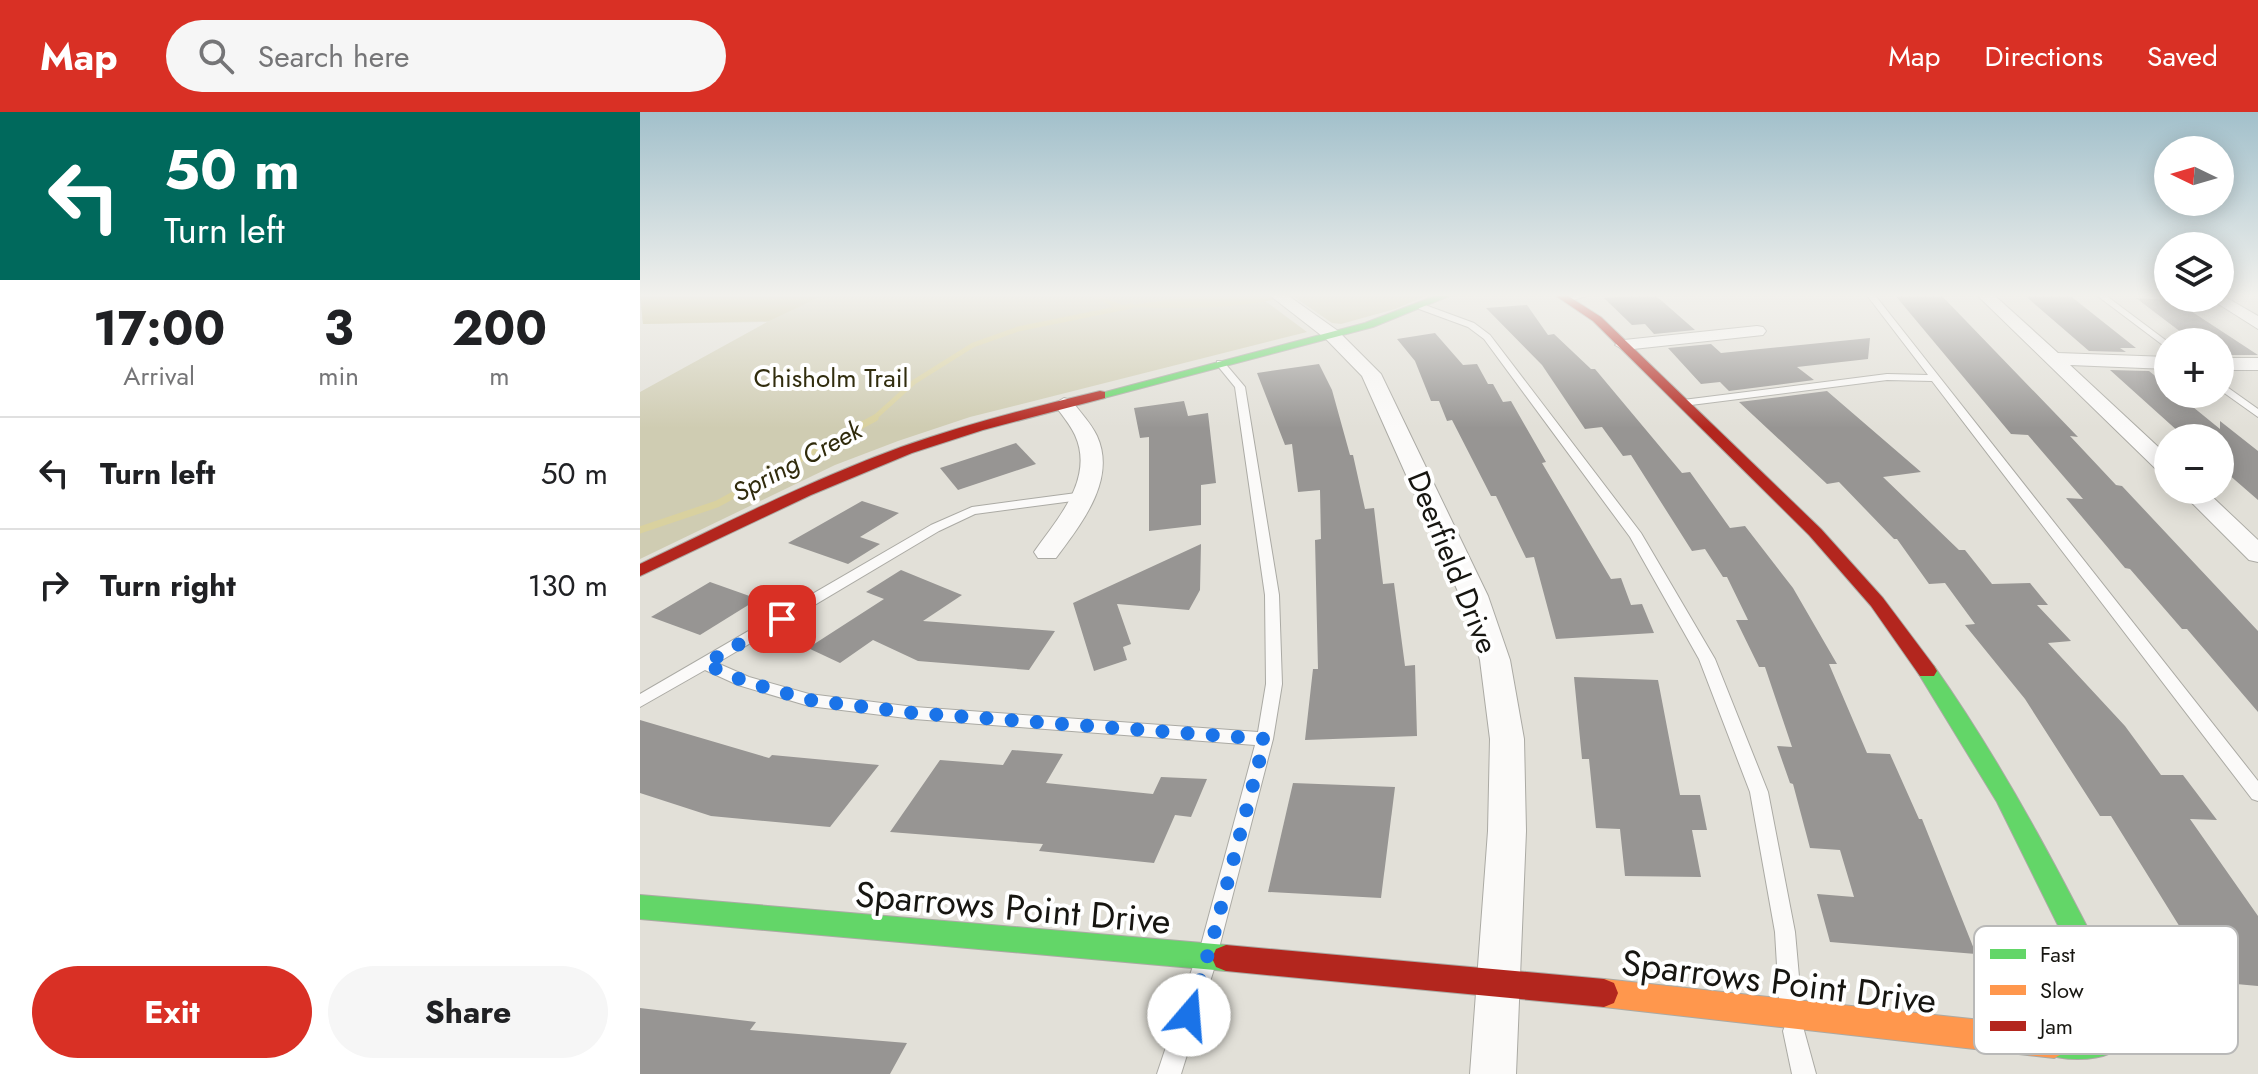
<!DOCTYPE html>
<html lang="en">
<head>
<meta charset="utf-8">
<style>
	:root { --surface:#fff; --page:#f6f6f6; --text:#202124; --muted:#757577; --line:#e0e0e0; --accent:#d93025 }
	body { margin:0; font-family:Jost,sans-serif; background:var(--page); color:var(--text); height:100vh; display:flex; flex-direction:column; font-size:30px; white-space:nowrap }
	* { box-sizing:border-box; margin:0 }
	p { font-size:26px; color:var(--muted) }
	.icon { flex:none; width:44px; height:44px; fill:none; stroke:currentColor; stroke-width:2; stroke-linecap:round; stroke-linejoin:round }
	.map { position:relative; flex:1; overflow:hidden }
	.side { display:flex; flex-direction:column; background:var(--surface); width:640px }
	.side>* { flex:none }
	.banner { background:#00695c; color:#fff; overflow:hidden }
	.needle { width:52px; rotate:275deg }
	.controls { position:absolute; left:1514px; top:24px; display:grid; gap:16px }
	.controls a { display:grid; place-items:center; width:80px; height:80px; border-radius:50%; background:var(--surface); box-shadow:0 4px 20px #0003; font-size:40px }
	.pin { position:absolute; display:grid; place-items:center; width:68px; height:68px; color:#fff; margin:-34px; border-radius:16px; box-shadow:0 4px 12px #0006 }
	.me { position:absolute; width:88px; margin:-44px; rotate:18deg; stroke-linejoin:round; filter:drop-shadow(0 0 6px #0008) }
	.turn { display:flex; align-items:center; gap:28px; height:168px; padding:0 32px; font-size:36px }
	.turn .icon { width:104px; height:104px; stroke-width:2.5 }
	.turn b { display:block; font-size:56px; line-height:68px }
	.eta { display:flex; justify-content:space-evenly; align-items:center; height:136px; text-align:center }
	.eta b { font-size:48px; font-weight:700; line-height:56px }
	.primary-button { display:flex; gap:16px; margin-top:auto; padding:16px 32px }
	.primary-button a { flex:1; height:92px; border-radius:48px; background:var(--accent); color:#fff; font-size:32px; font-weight:700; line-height:92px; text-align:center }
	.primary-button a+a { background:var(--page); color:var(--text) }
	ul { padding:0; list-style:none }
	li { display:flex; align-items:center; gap:24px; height:112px; padding:0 32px; border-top:2px solid var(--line) }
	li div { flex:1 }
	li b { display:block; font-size:30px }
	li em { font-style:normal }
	header { display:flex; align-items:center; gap:48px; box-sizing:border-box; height:112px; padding:0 40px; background:var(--accent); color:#fff }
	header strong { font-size:38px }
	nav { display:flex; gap:44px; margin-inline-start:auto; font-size:28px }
	.search { width:560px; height:72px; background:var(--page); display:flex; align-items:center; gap:20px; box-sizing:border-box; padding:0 28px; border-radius:44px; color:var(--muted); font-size:30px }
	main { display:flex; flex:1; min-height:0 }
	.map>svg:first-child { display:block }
</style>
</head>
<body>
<header>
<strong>Map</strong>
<div class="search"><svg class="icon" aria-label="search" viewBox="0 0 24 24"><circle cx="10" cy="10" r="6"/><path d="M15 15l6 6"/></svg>Search here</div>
<nav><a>Map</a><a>Directions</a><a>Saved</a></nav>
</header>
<main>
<section class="side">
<div class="banner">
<div class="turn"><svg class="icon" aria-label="left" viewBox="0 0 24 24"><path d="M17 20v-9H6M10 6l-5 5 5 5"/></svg><div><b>50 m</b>Turn left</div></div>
</div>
<div class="eta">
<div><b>17:00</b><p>Arrival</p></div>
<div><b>3</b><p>min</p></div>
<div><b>200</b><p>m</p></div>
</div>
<ul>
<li><svg class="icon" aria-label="left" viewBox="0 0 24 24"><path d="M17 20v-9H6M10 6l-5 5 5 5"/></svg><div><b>Turn left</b></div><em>50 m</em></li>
<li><svg class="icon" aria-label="right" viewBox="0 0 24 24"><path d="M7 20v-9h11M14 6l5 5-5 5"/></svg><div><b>Turn right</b></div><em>130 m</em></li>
</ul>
<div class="primary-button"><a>Exit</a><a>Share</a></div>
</section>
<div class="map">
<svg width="1618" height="962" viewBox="0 0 1618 962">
	<rect width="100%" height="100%" fill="#e2e0d8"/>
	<g fill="#cfccb2">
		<polygon points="0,182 616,182 667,220 330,305 258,329 195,353 0,447 0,280 127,210 3,212"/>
		<polygon points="650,182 791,182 755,197 701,212 692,211"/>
	</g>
	<polygon fill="#c9c39a" points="0,182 186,182 129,209 3,212"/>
	<path fill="#d9d19f" d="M561,182H653C608,199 531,196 481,195Z"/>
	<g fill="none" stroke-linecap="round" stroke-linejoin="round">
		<g stroke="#d9d19f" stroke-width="5">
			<polyline points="452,182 480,195"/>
			<polyline points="232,308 274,270 333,233 378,217 491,194"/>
		</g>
		<polyline stroke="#d9d19f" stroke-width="7" points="0,418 77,392 235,306"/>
	</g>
	<g fill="#979593">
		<polygon points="1014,182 1055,218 1014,222 1005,212 992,213 964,186"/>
		<polygon points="1254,182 1300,182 1438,325 1430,324 1476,373 1482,374 1618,519 1618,600 1547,517 1542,517 1490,457 1485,456 1426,386 1443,387 1388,323 1371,322"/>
		<polygon points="1383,182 1428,182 1496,236 1480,236 1486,240 1449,239"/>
		<polygon points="1496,186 1534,188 1618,243 1580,243 1580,230 1554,230"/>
		<polygon points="887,193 908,223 914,222 951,257 955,257 1042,361 1050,360 1090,416 1105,414 1153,476 1197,552 1189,552 1227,641 1250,642 1279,707 1282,707 1336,842 1190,830 1177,782 1214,785 1200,738 1170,736 1153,672 1150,671 1137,634 1152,635 1125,555 1119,555 1096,508 1108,508 1087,465 1083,465 1065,437 1052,439 991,343 983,344 962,315 945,317 902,253 846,196"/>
		<polygon points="795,221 823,253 837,252 848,272 853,272 863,290 871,289 906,350 902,351 971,467 981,466 991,493 1002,492 1014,521 916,527 894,445 886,446 856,384 851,384 812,308 807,309 799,289 791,289 775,249 757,227"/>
		<polygon points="1230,226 1228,247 1157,255 1174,268 1089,279 1080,270 1061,272 1028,236 1071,232 1081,241"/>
		<polygon points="679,252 692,278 710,343 713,343 725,397 734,396 743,472 754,471 765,554 775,553 777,624 665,628 673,557 678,557 675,428 681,427 680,378 658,380 652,332 645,333 617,261"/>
		<polygon points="1470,258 1509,259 1528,274 1528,282 1537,282 1580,317 1580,309 1618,339 1618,388 1580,355 1580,322 1540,321"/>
		<polygon points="1187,279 1281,360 1243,365 1319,438 1325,438 1352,472 1390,471 1408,493 1397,493 1431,529 1408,531 1485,614 1521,663 1543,663 1577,708 1550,707 1618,804 1618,874 1574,870 1471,704 1460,704 1385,587 1325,513 1335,512 1305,471 1289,472 1257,427 1254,427 1199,370 1187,372 1099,290"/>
		<polygon points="544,289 548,304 568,301 576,371 561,373 561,413 509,419 509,325 500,326 494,296"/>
		<polygon points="376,331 396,352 318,378 300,356"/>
		<polygon points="222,389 259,401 220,425 240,432 208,452 148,431"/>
		<polygon points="561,432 560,478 549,498 477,492 491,532 483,535 487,548 454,559 433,491"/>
		<polygon points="261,458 322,483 283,509 415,519 389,558 278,549 233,528 200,551 168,536 244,487 226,480"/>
		<polygon points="70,470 118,487 60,523 11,505"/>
		<polygon points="934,565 1018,568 1040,683 1060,683 1067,718 1052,718 1061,765 985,764 980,717 956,716 949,647 942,647"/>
		<polygon points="0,608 129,646 132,643 239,653 190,715 71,704 0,681"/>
		<polygon points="372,638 423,642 406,671 513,682 521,665 567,667 551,705 535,703 514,751 399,739 403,732 250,720 300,648 363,653"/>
		<polygon points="653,671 755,675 741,786 628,780"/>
		<polygon points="0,896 116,910 110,918 267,931 250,962 0,962"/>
	</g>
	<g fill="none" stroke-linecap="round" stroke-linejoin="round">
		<defs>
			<g id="lane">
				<polygon points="940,182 954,182 929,189 925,187"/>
				<polygon points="1226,182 1234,182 1618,669 1618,689 1612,687 1292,269 1247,268 1043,294 1038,291 1043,288 1247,262 1288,263"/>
				<polygon points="1455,182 1464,182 1528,230 1528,237"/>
				<polygon points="779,193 785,193 834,211 850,223 1001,421 1075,547 1128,680 1155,820 1161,887 1158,895 1150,898 1142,895 1139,887 1135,820 1110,680 1059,547 990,425 844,227 828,215 779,197"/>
				<polygon points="577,249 583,249 605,275 639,483 642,572 633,627 578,840 571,843 564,840 561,833 615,633 274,607 169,594 98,573 65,558 0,595 0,582 291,413 332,395 444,380 448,381 450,384 448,387 335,402 299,419 77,551 109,565 169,582 274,595 618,620 626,572 625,483 595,275 577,253"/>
				<polygon points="1580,270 1618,297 1618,305 1580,278"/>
				<polygon points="563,847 571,850 574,857 541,962 517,962 552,857 555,850"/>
				<polygon points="1154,908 1162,911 1176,962 1152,962 1143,919 1146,911"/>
			</g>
			<g id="street">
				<polygon points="628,182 646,182 698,219 741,262 848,484 870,548 884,627 886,719 876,962 830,962 848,719 850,627 840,548 820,484 722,264 686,227"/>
				<polygon points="1336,182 1353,182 1418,241 1528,245 1528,257 1430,253 1528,344 1528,363 1520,361"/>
				<polygon points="1580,182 1618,204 1618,217 1569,186 1580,186"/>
				<polygon points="1117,214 1123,215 1126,219 1123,223 984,238 975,233 984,228"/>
				<rect x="1580" y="246" width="38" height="12"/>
				<path d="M424,286L431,288C440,300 451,311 457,324C477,368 441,412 416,446H398L394,440C417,407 455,367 435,323C430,312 421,302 414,292Z"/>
				<polygon points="1539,378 1565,378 1618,428 1618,450 1609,448"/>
			</g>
			<g id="fast">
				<polygon points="800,182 814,182 733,215 460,287 454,283 725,211"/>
				<path d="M1287,552L1294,554C1369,661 1428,776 1487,893L1491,903L1471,941C1453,949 1422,949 1404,941L1399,931L1404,921L1414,916H1453L1462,902L1357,690L1277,559L1280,554Z"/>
				<polygon points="0,783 586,833 596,837 600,846 596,855 586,859 0,807"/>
			</g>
			<polygon id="slow" points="964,867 1414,916 1424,921 1429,931 1424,941 1414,946 964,895 954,891 950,881 954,871"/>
			<g id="jam">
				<polygon points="913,182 925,182 961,205 1181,417 1243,486 1294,554 1297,559 1294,564 1280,564 1231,494 1169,423 953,209"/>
				<path d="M460,279L465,280V286L343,318L272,341L171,383L0,464V452C86,411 171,368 261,335C326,312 393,295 460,279Z"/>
				<polygon points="586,833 964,867 974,871 978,881 974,891 964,895 586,859 576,855 572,846 576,837"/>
			</g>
		</defs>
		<use href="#lane" stroke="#abaaa4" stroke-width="2"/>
		<use href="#street" stroke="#abaaa4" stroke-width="2"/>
		<use href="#fast" stroke="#abaaa4" stroke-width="2"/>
		<use href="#slow" stroke="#abaaa4" stroke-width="2"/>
		<use href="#jam" stroke="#abaaa4" stroke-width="2"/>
		<use href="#lane" fill="#fbfaf9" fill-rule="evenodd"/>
		<use href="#street" fill="#fbfaf9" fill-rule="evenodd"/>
		<use href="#fast" fill="#63d668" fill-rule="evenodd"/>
		<use href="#slow" fill="#ff974d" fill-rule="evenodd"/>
		<use href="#jam" fill="#b3261e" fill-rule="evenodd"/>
	</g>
	<linearGradient id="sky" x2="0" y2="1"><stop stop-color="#a2c0cb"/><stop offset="0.58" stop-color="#f2f1ed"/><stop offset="1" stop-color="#f2f1ed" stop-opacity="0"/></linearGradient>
	<rect width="1618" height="316" fill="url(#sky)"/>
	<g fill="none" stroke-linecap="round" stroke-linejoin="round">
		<polyline stroke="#1a73e8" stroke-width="14" stroke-dasharray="0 25.2" points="142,507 65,552 104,569 169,588 274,601 625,627 573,826 549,903"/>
	</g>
	<g text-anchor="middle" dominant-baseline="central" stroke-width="8" stroke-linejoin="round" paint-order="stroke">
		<g font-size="26" fill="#312d0e" stroke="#fff">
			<text x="191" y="266">Chisholm Trail</text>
		</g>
		<g font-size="26" font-style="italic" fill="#302b0c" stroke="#fff">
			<text transform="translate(157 349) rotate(-28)">Spring Creek</text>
		</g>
		<g font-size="30" fill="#171611" stroke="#fff">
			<text transform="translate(813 450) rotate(68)">Deerfield Drive</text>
		</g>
		<g font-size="36" fill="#171611" stroke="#fff">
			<text transform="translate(373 795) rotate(5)">Sparrows Point Drive</text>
			<text transform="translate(1139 869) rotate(7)">Sparrows Point Drive</text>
		</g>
	</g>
	<rect x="1334" y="814" width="264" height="128" rx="12" fill="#fff" stroke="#b9b9b8" stroke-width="2"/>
	<rect x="1350" y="837" width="36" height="10" fill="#63d668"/>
	<rect x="1350" y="873" width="36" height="10" fill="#ff974d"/>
	<rect x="1350" y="909" width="36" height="10" fill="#b3261e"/>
	<g font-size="22" fill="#171611">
		<text x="1400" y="850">Fast</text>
		<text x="1400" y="886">Slow</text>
		<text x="1400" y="922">Jam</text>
	</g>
</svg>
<div class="controls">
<a><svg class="needle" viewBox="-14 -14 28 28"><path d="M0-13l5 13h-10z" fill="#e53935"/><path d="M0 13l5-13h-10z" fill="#757577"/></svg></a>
<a><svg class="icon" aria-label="layers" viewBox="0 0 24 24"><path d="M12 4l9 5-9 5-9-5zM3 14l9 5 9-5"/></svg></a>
<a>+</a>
<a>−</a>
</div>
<div class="pin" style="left:142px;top:507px;background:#d93025"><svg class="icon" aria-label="arrive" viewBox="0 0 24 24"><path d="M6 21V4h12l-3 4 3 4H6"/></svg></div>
<svg class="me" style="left:549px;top:903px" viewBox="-20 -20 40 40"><circle r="19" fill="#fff"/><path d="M0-13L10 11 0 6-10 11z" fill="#1a73e8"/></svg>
</div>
</main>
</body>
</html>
